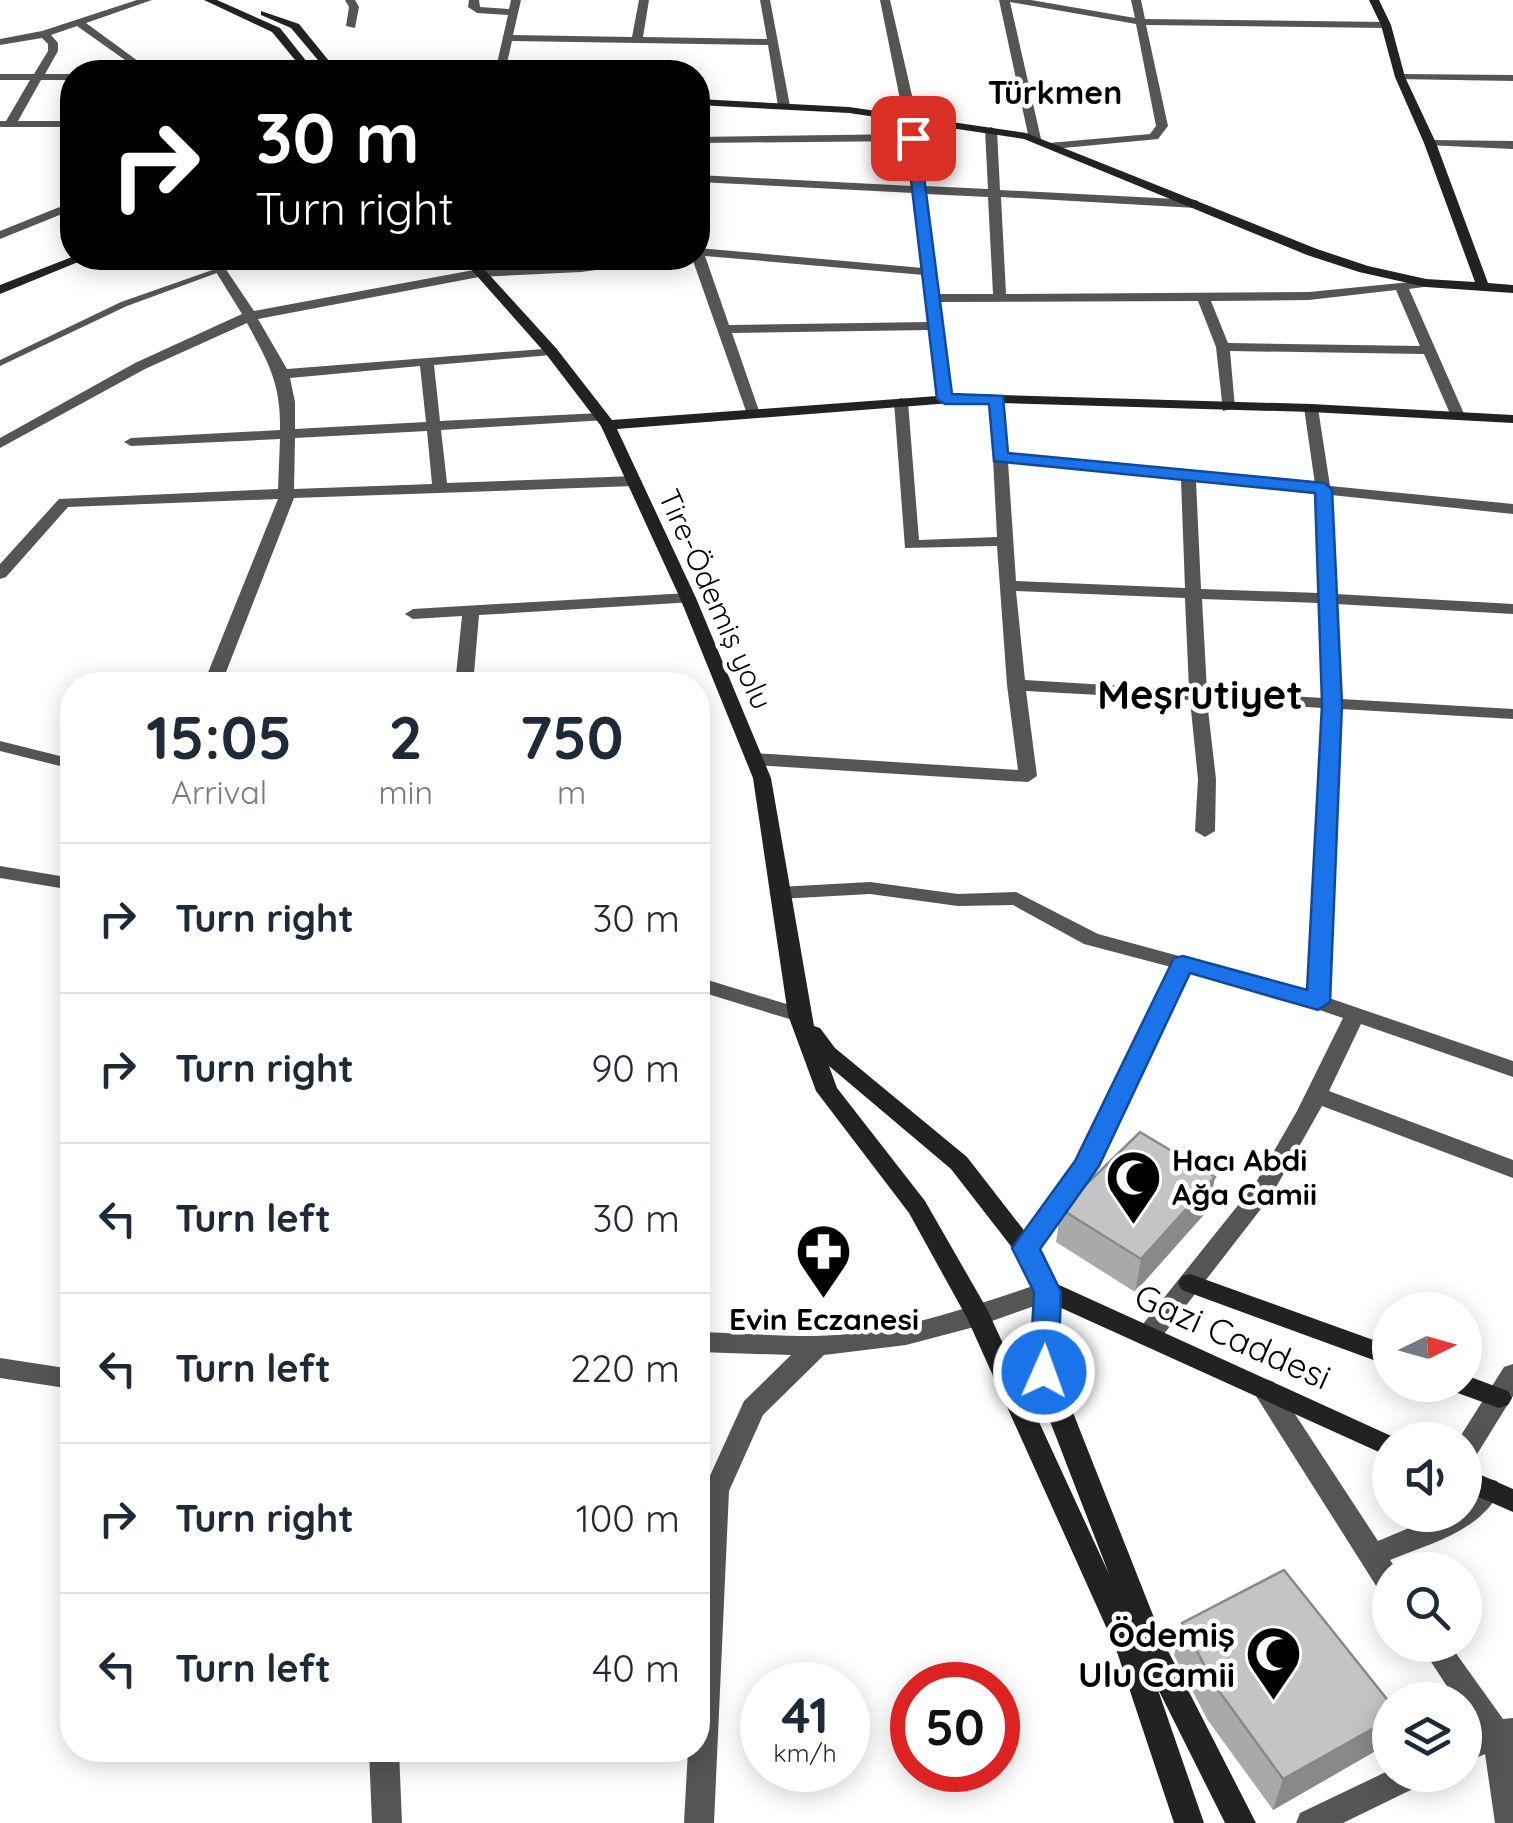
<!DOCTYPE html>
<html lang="en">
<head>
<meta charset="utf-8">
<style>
	:root { --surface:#fff; --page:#f2f2f3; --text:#1f2937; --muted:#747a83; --line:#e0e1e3 }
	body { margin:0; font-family:Quicksand,sans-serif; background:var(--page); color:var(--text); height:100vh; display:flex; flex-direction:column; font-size:38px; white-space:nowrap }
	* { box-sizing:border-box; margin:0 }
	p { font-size:32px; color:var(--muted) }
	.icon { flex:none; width:55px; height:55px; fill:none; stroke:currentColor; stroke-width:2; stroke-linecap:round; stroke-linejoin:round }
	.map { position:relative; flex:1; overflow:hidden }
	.details { position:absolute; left:60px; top:672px; width:650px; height:1090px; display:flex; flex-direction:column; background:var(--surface); border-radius:40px; box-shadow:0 5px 25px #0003 }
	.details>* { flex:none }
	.top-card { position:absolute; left:60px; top:60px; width:650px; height:210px; border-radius:40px; box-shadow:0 5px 25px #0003; background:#000; color:#fff; overflow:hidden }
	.needle { width:65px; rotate:85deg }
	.controls { position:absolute; left:1372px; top:1292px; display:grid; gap:20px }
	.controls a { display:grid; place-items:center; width:110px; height:110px; border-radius:50%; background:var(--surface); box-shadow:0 5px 25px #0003; font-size:50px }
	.speed { position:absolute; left:740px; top:1662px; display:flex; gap:20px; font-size:50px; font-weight:700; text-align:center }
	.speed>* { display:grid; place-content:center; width:130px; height:130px; border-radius:50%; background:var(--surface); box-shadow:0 5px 25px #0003; line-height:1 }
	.speed small { font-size:25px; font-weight:400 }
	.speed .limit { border:15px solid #d22; background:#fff; color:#111 }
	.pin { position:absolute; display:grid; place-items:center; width:85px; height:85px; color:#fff; margin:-42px; border-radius:20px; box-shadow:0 5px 15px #0006 }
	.me { position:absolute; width:110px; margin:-55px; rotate:2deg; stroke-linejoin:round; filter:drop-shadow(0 0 8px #0008) }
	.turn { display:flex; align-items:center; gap:35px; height:210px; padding:0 30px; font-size:45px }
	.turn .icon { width:130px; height:130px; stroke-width:2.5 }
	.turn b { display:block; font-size:70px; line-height:85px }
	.eta { display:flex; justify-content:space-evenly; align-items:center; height:170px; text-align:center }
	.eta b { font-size:60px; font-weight:800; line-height:70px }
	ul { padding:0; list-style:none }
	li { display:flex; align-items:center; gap:30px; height:150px; padding:0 30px; border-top:2px solid var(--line) }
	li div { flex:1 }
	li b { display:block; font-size:38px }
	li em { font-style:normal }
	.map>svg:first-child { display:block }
</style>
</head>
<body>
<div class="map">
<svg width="1513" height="1823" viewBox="0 0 1513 1823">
	<rect width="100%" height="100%" fill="#fff"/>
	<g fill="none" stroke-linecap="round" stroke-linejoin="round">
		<polygon fill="#555" fill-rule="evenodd" points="218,268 225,270 127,306 0,366 0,360 121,302"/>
		<g fill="#555" fill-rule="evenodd">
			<polygon points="137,0 152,0 86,23 153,72 142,72 77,26 51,35 58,43 58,51 45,74 72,74 72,80 41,80 18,121 72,121 72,127 0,127 0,121 6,121 30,80 0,80 0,74 34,74 48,51 48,44 42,38 0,45 0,39 42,31"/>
			<polygon points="345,0 355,0 359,7 355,28 346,26 349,7"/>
			<polygon points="469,0 479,0 480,7 509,9 511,0 521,0 513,35 632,37 639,0 649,0 643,37 767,39 760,0 770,0 790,106 784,109 778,106 768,45 512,41 505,72 495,72 508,15 477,13 468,7"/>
			<path d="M880,0H890L917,117L925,186L988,189L985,130L991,127L997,130L1000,190L1196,200L1202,204L1196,208L1001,197L1006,294L1309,292L1431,280V286L1409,289L1465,416L1463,419L1451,416L1424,354L1230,351L1235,408L1223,411L1216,347L1198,301L940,302L952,399L945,403L938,399L930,330L732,333L759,411L747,414L692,258H698V248L923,268L914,193L698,182V175L913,186L908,141L698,143V137L907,134ZM926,194L988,197L993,294H939ZM705,256L924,275L929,322L729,325ZM1396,290L1420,346L1228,343L1211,301L1309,300Z"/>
			<polygon points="999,0 1031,0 1135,18 1131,0 1141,0 1145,19 1386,22 1391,25 1386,28 1146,25 1168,126 1158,139 1053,149 1047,145 1049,143 1150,134 1156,126 1136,24 1010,2 1041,139 1035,142 1029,139"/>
			<polygon points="1400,74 1513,75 1513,81 1396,79 1396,75"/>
			<polygon points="1430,140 1513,141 1513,149 1426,145 1426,141"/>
			<polygon points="72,202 72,210 0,239 0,231"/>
			<path d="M202,258H249L248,261L223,265L254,311L479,269L662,258L656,262L581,272L479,277L258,319L287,369L556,348L558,351L551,355L434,365L440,421L601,413L606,414V420L441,430L447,483L634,476L642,481L634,486L294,498L221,685H203L278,499L68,507L6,577L0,579V564L59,499L278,489L280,439L131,446L124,442L131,438L280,430C281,383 268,362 247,323L145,369L0,448V438L135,363L242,314L216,272ZM420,366L426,422L295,429V402L290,378ZM427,431L432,484L294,489L295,438Z"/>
			<path d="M997,395L1004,399L1007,453L1315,484L1304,408L1311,404L1318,408L1330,486L1513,504V514L1331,495L1336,594L1513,604V614L1336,604L1341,699L1513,709V719L1341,709L1329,998L1513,1061V1077L1361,1024L1329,1091L1513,1160V1178L1322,1106L1271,1196L1157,1343L1148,1346L1139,1343L1136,1336L1139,1329L1255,1184L1297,1111L1343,1018L1287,999L1189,972L1097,1166L1033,1254L1025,1257L1017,1254L1013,1248L1077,1162L1171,967L1084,944L1013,905L958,906L870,894L779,899L769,893L779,887L870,882L958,894L1016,892L1098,934L1308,991L1323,708L1207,701L1216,779L1215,831L1205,837L1195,831L1198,779L1190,700L1026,691L1037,776L1028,782L754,765L745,759L754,753L1018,770L1007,685L997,546L905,548L894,402L901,398L908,402L919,540L997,537L990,399ZM1008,462L1181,480L1185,588L1016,581ZM1196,481L1315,494L1319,593L1201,589ZM1016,591L1185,598L1189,690L1025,680ZM1202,599L1319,603L1323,698L1207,691Z"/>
			<polygon points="688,593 696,598 694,602 479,615 473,685 455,685 462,616 413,619 405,614 413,609"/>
			<polygon points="0,741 72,759 72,769 0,751"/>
			<polygon points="0,866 72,878 72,890 0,878"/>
			<polygon points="698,977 806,1010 810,1015 799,1022 698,991"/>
			<path d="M1048,1281L1057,1284L1060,1291L1057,1298L978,1326L906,1345L824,1355L763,1415L729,1491L714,1823H684L688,1750H698V1586L703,1491L744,1401L791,1355L698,1352V1332C736,1333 775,1336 814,1336C896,1335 972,1306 1048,1281Z"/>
			<polygon points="0,1358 72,1369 72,1389 0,1378"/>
			<polygon points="1513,1364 1513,1396 1474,1459 1465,1462 1465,1440 1458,1440 1504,1367"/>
			<path d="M1265,1379L1274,1382L1378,1541L1440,1515H1465V1497C1475,1485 1481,1475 1497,1481L1501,1489C1480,1532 1431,1543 1390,1560L1397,1570H1390V1595L1380,1592L1256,1396L1252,1389L1256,1382Z"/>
			<polygon points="1420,1645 1450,1645 1503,1719 1513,1718 1513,1823 1495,1823 1485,1754 1465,1763 1465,1734 1476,1729 1465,1714 1465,1700 1456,1700"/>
			<polygon points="369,1750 399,1750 402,1823 372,1823"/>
			<polygon points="1390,1770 1390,1775 1426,1775 1421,1785 1343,1823 1296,1823 1300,1813"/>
		</g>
		<g fill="#222" fill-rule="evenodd">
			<polygon points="204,0 217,0 280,28 315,72 305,72 272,32"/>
			<polygon points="1369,0 1379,0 1391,25 1405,77 1436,143 1488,283 1513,285 1513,293 1426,287 1359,272 1307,255 1024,139 849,113 698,105 698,99 849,107 1026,133 1317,249 1368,266 1426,279 1475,282 1424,143 1395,77 1381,25"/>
			<polygon points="261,11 299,24 338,72 328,72 291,28 261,15"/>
			<polygon points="72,257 88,258 0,294 0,285"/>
			<path d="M461,258H474L556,348L612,420L964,394L1311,404L1513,415V423L1311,412L964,402L617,429L696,598L771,778L814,1026L820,1028L835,1048L967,1157L1033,1242L1057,1284L1400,1440H1390V1456L1381,1453L1059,1307L1057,1372L1164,1643L1256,1823H1225L1157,1687L1204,1823H1174L1116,1649L967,1318L909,1213L816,1091L788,1015L753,778L680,598L601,426L546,354ZM829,1066L951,1169L1017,1254L1036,1291L1031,1372L1109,1574L987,1309L925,1201L837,1088Z"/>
			<polygon points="1190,1274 1390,1346 1390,1366 1182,1290 1178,1283 1182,1276"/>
			<polygon points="1465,1375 1508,1391 1512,1398 1508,1405 1499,1408 1455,1392 1451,1385 1465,1385"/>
			<polygon points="1465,1468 1513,1489 1513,1512 1465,1491"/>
		</g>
	</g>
	<g fill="#a9a9a9">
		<polygon points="1215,1177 1208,1210 1135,1292 1056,1242 1061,1209"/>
		<polygon points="1182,1623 1390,1703 1390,1735 1386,1745 1273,1810 1207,1719 1174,1655"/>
	</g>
	<g fill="#898989">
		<polygon points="1215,1177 1208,1210 1135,1292 1141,1259"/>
		<polygon points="1390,1719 1390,1735 1386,1745 1273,1810 1283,1779"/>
	</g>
	<g fill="#c4c4c4" stroke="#898989" stroke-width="2.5">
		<polygon points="1140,1132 1215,1177 1141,1259 1061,1209"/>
		<polygon points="1284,1570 1390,1703 1390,1719 1283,1779 1216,1687 1182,1623"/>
	</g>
	<polygon fill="#1a73e8" stroke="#114b97" stroke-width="2.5" points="913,134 919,138 952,394 1003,396 1008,453 1324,483 1332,489 1342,704 1330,1002 1318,1010 1190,973 1099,1166 1040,1249 1061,1292 1058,1372 1054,1380 1044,1384 1034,1380 1030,1372 1034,1292 1012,1248 1075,1161 1174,958 1183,956 1307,990 1322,704 1315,493 994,461 989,404 945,404 937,399 906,138"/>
	<defs>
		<symbol id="mosque-pin" viewBox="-11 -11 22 30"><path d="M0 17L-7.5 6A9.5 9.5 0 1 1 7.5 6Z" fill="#000" stroke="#fff"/><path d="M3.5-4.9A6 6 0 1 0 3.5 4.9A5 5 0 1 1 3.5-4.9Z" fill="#fff"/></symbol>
		<symbol id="pharmacy-pin" viewBox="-11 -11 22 30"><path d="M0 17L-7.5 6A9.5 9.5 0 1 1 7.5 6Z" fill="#000" stroke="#fff"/><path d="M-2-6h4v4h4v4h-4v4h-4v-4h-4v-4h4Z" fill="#fff"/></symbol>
	</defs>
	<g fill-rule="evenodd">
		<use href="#mosque-pin" x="1102" y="1146" width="63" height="86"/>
		<use href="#pharmacy-pin" x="792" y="1220" width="63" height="86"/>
		<use href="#mosque-pin" x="1242" y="1622" width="63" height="86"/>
	</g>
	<g text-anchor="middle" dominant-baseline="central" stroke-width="9" stroke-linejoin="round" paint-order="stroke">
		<g font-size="30" fill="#000" stroke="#fff">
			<text transform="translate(716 599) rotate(66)">Tire-Ödemiş yolu</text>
		</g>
		<g font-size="30" font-weight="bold" fill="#000" stroke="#fff" text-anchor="start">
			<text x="1172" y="1160">Hacı Abdi<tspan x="1172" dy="34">Ağa Camii</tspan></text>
			<text x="824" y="1319" text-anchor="middle">Evin Eczanesi</text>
		</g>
		<g font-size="32" font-weight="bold" fill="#000" stroke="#fff">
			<text x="1055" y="92">Türkmen</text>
		</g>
		<g font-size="35" fill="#000" stroke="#fff">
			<text transform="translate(1233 1336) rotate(24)">Gazi Caddesi</text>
		</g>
		<g font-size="35" font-weight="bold" fill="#000" stroke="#fff" text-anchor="end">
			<text x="1235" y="1634">Ödemiş<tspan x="1235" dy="40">Ulu Camii</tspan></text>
		</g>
		<g font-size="40" font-weight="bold" fill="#000" stroke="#fff">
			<text x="1200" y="694">Meşrutiyet</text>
		</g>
	</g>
</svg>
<div class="controls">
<a><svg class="needle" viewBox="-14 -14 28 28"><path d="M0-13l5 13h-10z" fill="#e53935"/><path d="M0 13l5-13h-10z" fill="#747a83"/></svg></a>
<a><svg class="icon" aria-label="sound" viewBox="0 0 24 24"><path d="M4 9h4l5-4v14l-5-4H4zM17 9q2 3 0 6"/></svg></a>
<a><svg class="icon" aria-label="search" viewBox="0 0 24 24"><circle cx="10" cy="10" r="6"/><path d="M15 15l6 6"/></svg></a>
<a><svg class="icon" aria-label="layers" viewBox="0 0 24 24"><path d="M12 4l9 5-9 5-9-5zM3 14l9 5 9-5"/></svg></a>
</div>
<div class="speed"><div>41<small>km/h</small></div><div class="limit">50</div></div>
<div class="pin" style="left:913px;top:138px;background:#d93025"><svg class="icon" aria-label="arrive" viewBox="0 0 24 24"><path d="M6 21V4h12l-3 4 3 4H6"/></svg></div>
<svg class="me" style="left:1044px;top:1372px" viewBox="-20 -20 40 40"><circle r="17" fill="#1a73e8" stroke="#fff" stroke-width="3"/><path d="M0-11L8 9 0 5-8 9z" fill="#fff"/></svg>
<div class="top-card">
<div class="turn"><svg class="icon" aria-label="right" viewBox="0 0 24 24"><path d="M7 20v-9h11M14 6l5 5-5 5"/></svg><div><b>30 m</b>Turn right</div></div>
</div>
<section class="details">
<div class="eta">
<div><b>15:05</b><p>Arrival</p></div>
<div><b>2</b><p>min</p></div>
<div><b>750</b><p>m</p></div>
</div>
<ul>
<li><svg class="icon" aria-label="right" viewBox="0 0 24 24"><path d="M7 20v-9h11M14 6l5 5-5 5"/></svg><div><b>Turn right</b></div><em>30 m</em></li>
<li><svg class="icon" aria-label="right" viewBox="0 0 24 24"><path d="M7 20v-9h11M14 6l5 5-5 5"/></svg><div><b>Turn right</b></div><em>90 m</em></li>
<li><svg class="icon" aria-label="left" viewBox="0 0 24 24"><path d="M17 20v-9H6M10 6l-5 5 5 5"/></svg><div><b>Turn left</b></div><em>30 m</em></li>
<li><svg class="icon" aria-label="left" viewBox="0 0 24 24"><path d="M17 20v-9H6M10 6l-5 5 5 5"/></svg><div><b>Turn left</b></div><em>220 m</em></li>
<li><svg class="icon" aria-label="right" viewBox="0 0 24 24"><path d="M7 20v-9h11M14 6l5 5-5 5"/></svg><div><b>Turn right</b></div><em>100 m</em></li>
<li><svg class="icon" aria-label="left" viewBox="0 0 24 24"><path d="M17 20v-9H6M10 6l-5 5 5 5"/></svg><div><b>Turn left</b></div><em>40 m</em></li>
</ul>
</section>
</div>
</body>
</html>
